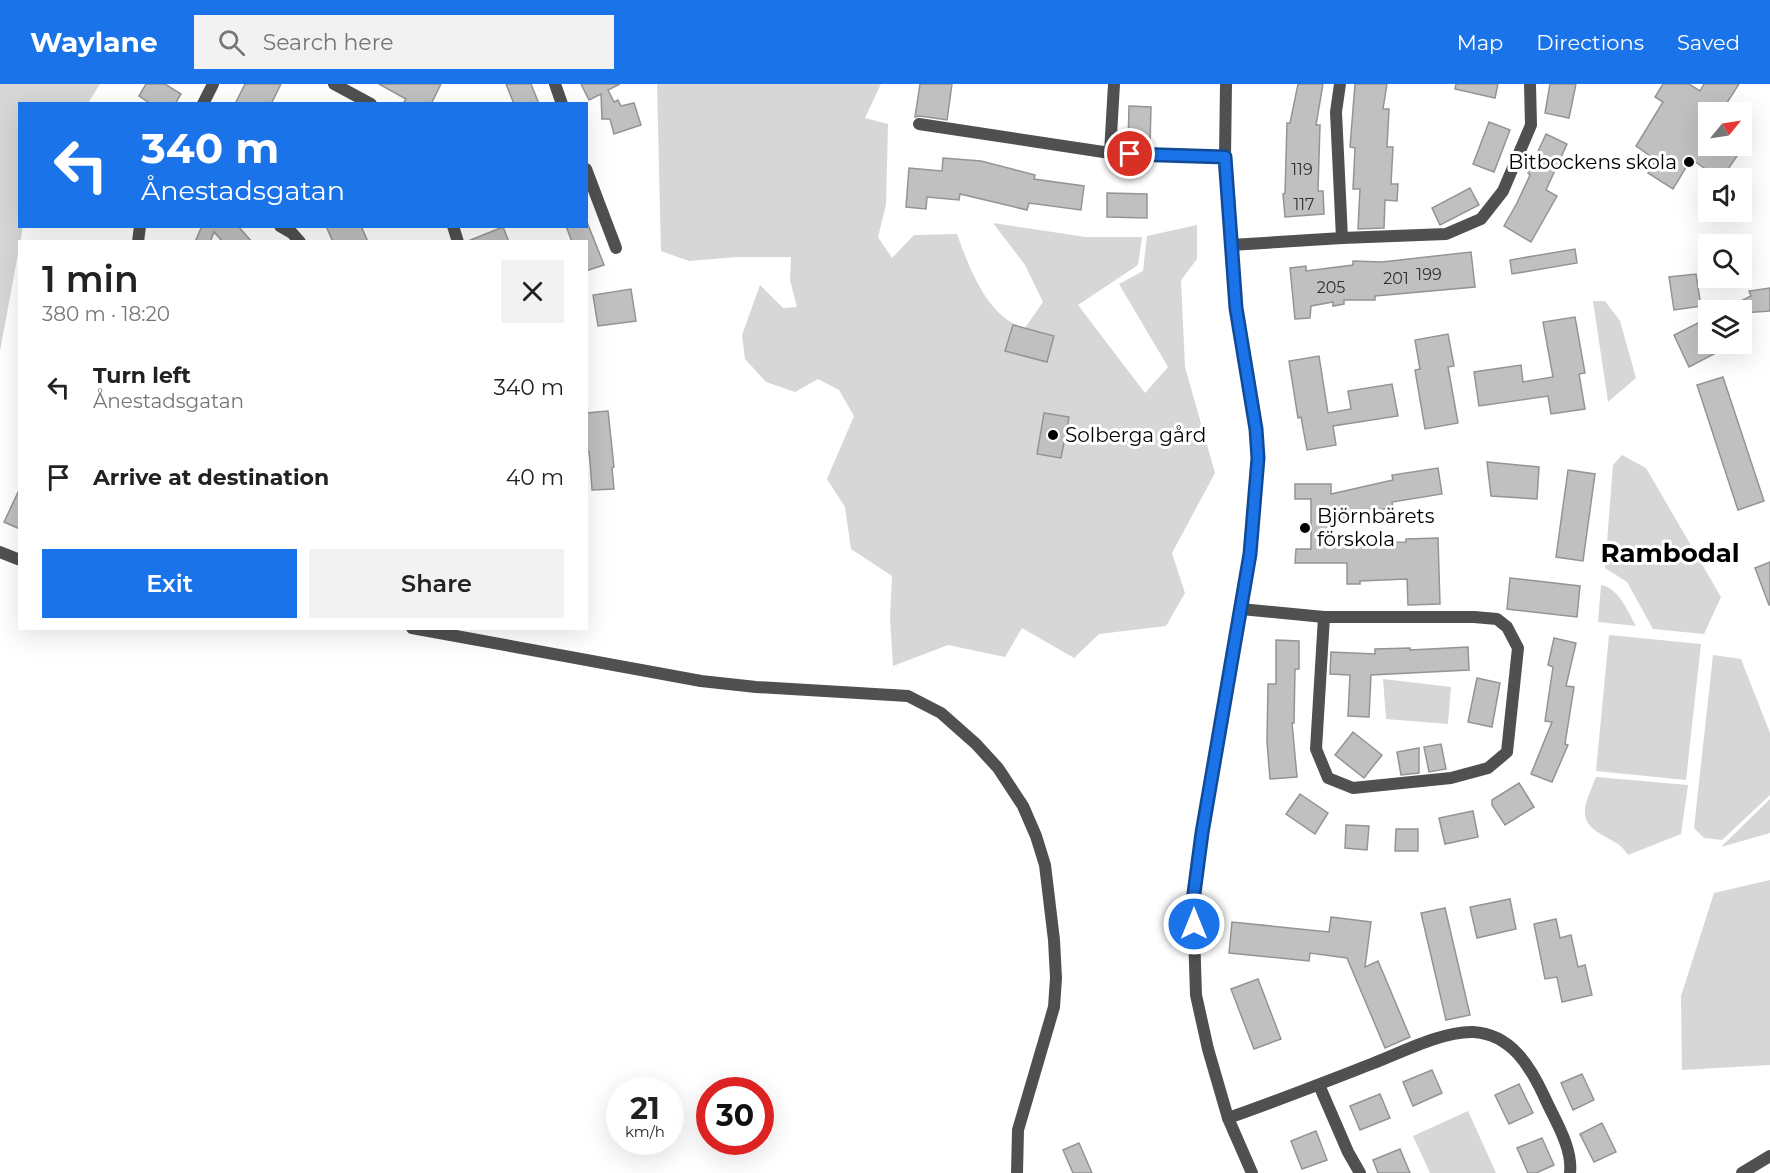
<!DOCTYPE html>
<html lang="en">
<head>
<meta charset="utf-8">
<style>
	:root { --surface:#fff; --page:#f2f2f2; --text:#222; --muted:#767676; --accent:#1a73e8 }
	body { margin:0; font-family:Montserrat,sans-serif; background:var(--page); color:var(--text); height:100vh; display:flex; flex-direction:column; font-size:22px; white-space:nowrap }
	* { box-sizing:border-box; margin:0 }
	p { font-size:20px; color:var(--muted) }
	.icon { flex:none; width:33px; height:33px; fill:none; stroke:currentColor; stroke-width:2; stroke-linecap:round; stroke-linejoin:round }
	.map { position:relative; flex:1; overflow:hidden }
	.details { position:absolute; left:18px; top:156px; width:570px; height:390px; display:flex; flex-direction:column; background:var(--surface); border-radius:0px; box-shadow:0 6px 24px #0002 }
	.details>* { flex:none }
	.banner { position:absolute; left:18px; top:18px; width:570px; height:126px; border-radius:0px; box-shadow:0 6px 24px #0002; background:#1a73e8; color:#fff; overflow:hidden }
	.needle { width:39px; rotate:60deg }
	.buttons { position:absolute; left:1698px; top:18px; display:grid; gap:12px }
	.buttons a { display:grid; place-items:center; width:54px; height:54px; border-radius:0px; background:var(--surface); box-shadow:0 6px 24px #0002; font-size:30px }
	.speed { position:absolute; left:606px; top:993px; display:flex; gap:12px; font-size:30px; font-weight:700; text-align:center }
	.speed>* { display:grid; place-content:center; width:78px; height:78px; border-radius:50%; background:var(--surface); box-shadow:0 6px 24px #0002; line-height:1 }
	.speed small { font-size:15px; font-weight:400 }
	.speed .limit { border:9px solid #d22; background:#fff; color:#111 }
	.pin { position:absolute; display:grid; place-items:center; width:51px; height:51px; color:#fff; margin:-26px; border:3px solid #fff; border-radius:50%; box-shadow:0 2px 6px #0007 }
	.me { position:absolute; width:66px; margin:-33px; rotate:0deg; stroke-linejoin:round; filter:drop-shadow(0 0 4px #0008) }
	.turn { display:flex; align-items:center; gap:21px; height:126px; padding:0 24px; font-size:27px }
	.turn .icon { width:78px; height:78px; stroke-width:2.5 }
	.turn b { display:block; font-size:42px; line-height:51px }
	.round { display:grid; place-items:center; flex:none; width:63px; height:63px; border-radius:0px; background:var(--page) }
	.summary { display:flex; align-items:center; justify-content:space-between; height:102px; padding:0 24px }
	h1 { font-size:36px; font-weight:600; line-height:45px }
	.cta { display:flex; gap:12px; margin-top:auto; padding:12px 24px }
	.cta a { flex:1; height:69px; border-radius:0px; background:var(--accent); color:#fff; font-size:24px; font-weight:600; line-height:69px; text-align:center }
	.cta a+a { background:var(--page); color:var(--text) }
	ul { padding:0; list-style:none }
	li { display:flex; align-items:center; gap:18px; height:90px; padding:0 24px }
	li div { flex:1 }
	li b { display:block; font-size:22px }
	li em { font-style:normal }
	header { display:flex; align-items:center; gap:36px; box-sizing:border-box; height:84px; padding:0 30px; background:var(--accent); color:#fff }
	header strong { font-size:28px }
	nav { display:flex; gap:33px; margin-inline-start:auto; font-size:21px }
	.search { width:420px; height:54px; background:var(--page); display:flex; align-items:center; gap:15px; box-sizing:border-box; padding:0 21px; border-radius:0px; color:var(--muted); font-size:22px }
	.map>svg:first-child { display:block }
</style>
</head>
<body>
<header>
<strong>Waylane</strong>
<div class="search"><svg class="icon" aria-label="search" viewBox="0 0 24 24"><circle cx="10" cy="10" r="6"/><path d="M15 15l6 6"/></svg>Search here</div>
<nav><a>Map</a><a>Directions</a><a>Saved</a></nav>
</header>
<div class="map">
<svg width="1770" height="1089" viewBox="0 0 1770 1089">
	<rect width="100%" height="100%" fill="#fff"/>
	<g fill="#d7d7d7">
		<polygon points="0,0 100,0 88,19 20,20 20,142 23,143 0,267"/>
		<path d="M657,0H881L865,34L888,40L886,121L878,153L892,174L914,151L957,150C969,183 987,234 1025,244L1043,218L1025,181L993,139L1086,153H1142L1138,181L1078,221L1145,309L1168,283L1119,200L1143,187L1147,152L1197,141V175L1181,196L1185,283L1215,389L1172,469L1185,509L1166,542L1099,550L1074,574L1022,544L1005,573L948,561L893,582L890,534L892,492L851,465L845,423L827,395L854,332L839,306L818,295L795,308L766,298L745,275L742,251L760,201L783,224L797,223L790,196L791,173H737L689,177L661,167Z"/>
		<polygon points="1593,217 1605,217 1620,237 1636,294 1608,318"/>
		<polygon points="1622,371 1646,384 1721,513 1704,550 1653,545 1627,498 1605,484 1613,381"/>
		<path d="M1601,501C1619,504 1628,528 1636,542L1598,538Z"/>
		<polygon points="1609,551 1701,560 1686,696 1596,687"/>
		<polygon points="1713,571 1741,575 1770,649 1770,711 1722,756 1704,754 1694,744"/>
		<polygon points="1383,595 1451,603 1448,640 1386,635"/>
		<path d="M1596,693L1688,701L1681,750L1628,771C1620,759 1617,760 1606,753C1574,737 1585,721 1596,693Z"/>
		<polygon points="1770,715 1770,749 1721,763"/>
		<polygon points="1770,796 1770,981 1682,986 1681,912 1714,809"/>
		<polygon points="1468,1027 1496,1089 1430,1089 1413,1052"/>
	</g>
	<g fill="#c0c0c0" stroke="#949494" stroke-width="1.5">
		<polygon points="146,0 165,0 181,10 175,20 151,20 139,12"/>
		<polygon points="245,0 281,0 271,20 235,20"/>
		<polygon points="379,0 441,0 431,20 403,20 406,15"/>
		<polygon points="506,0 531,0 539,20 514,20"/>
		<polygon points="581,0 620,0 608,6 614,18 618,16 621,22 634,19 641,41 614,50 610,35 602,35 601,10 589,16"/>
		<polygon points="920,0 952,0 947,36 920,32 915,33"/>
		<polygon points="1298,0 1323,0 1316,41 1320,41 1318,107 1323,107 1324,130 1285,133 1283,110 1285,109 1287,39 1290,39"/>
		<polygon points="1355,0 1387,0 1383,25 1389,25 1387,63 1393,63 1391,100 1398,100 1397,117 1385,116 1384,144 1358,145 1360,105 1353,105 1355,64 1350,63"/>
		<polygon points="1456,0 1498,0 1495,14 1455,5"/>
		<polygon points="1550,0 1576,0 1569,34 1545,29"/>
		<polygon points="1663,0 1689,0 1700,7 1704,0 1739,0 1721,28 1708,28 1708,62 1733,62 1730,66 1737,72 1722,94 1719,94 1691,75 1673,105 1648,89 1656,76 1636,62 1663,18 1655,13"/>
		<polygon points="1129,22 1151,23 1150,62 1128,61"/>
		<polygon points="1489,38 1510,46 1494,88 1473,80"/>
		<polygon points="1546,50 1567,60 1546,106 1557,112 1531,158 1504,142 1517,119 1530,91 1528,89"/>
		<polygon points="943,74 981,77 1035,91 1034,95 1084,102 1081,126 1029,119 1027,126 960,110 959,116 927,113 926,125 906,123 909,84 942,87"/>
		<polygon points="1470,104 1479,121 1440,141 1432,124"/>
		<polygon points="1107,109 1147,110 1147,134 1107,133"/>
		<polygon points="587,138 604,181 586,187 586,158 572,158 566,142 586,142"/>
		<polygon points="202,142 238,142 252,158 223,158 214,148 210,158 195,158"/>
		<polygon points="326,142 361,142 368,158 333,158"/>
		<polygon points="503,143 509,158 468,158 468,157"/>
		<polygon points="1575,165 1577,179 1512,190 1510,176"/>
		<polygon points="1471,168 1475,203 1375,212 1375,216 1344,216 1344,220 1333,222 1333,218 1311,222 1310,234 1295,235 1290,184 1306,182 1306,187 1353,181 1353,177 1382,178"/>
		<polygon points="1696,190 1701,222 1674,226 1669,193"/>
		<polygon points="1770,204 1770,227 1742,229 1742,226 1723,226 1751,212 1749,207"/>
		<polygon points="631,205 636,237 598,242 593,211"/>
		<polygon points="1575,233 1585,289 1579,290 1585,325 1551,330 1548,312 1479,322 1474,288 1521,281 1523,298 1553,293 1543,238"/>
		<polygon points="1698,239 1714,270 1689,283 1674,251"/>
		<polygon points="1013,241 1054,252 1047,278 1005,267"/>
		<polygon points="1448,250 1454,282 1448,283 1458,339 1425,345 1415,286 1420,285 1415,256"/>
		<polygon points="1319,272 1328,329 1351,325 1348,307 1392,300 1398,332 1333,342 1336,361 1307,366 1301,333 1298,334 1289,277"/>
		<polygon points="1723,293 1764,417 1738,426 1697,301"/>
		<polygon points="608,327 614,383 612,384 614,405 592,406 590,377 589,368 586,368 586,329"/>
		<polygon points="1044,329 1069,333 1061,374 1037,370"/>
		<polygon points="1487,378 1539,383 1537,415 1491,412"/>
		<polygon points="1438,384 1442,410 1392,418 1393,423 1331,437 1332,459 1406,458 1406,455 1438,454 1440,520 1408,521 1407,495 1360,497 1360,500 1347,500 1347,479 1295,479 1296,465 1311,465 1311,415 1295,415 1295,400 1331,400 1331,410 1393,396 1392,391"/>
		<polygon points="1568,386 1595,390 1583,477 1556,473"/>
		<polygon points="20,404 20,445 4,438"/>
		<polygon points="1770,478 1770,521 1769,521 1755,484"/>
		<polygon points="1510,494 1580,502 1577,533 1507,525"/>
		<polygon points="1554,554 1576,559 1566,602 1574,603 1565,660 1568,661 1552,698 1531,690 1552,638 1545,637 1553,583 1548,581"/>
		<polygon points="1276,556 1299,557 1299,585 1295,585 1294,639 1292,639 1297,693 1270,695 1267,658 1268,600 1276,600"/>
		<polygon points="1468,563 1469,586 1371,591 1369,633 1348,632 1350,591 1330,590 1331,568 1375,570 1375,565 1410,564 1410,566"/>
		<polygon points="1477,594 1500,599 1492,643 1468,638"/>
		<polygon points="1353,648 1382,671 1364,694 1335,671"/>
		<polygon points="1441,660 1446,685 1429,688 1424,663"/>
		<polygon points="1419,664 1419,689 1401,691 1397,668"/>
		<polygon points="1519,699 1534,723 1505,741 1492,721 1492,716"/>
		<polygon points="1300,710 1328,729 1315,750 1286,730"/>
		<polygon points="1473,727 1478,753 1445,760 1439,734"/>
		<polygon points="1346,741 1369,742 1367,766 1345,764"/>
		<polygon points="1396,745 1418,745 1418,767 1395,767"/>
		<polygon points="1510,815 1516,845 1477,854 1470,823"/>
		<polygon points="1445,824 1470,931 1446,936 1421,829"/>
		<polygon points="1331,833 1371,838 1365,883 1378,877 1410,953 1385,964 1347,874 1310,869 1309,877 1229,869 1232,838 1329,848"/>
		<polygon points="1556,835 1560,854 1571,851 1578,883 1585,881 1592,911 1562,918 1557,893 1545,895 1534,840"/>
		<polygon points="1258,895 1281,955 1254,965 1231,905"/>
		<polygon points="1432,986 1442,1009 1413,1022 1403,998"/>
		<polygon points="1582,990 1594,1016 1573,1026 1561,999"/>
		<polygon points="1519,1000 1533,1029 1509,1040 1495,1011"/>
		<polygon points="1380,1010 1390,1034 1360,1046 1350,1022"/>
		<polygon points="1602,1039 1616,1068 1594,1078 1580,1050"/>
		<polygon points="1316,1047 1327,1076 1302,1085 1291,1057"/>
		<polygon points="1542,1054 1554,1081 1536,1089 1528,1089 1517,1064"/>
		<polygon points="1079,1059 1092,1089 1073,1089 1063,1066"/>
		<polygon points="1400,1065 1410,1089 1378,1089 1373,1076"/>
	</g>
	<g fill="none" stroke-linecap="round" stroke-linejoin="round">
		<g stroke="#505050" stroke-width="12">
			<polyline points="334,0 371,20"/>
			<polyline points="555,0 562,20"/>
			<polyline points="1226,0 1225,73 1236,224 1256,345 1258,374 1250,470 1202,749 1193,817 1196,911 1208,965 1228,1034 1252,1089"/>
			<polyline points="203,20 213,0"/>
			<polyline points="919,40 1110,69 1225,73"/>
			<polyline points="1110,69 1114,0"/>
			<polyline points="586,85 616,164"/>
			<polyline points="280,142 292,149 300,158"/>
			<polyline points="453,142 458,158"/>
			<polyline points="1342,154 1446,150 1481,135 1503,107 1531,41 1530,0"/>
			<polyline points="138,158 140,142"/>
			<polyline points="1231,161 1342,154 1336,28 1340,0"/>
			<polyline points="0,468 20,476"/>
			<polyline points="1241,525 1324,533 1474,533 1497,535 1507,543 1518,564 1507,668 1488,684 1451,694 1353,704 1328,694 1316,665 1324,533"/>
			<polyline points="412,544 701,597 756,603 908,612 941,629 976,660 998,684 1023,722 1036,752 1045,781 1054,856 1056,894 1054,923 1018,1046 1017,1089"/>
			<polyline points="1319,1001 1348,1068 1360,1089"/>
			<path d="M1228,1034C1277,1017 1325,998 1374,979C1402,968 1443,947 1473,948C1511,950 1530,982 1544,1012C1554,1035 1573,1063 1570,1089"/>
			<polyline points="1742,1089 1770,1072"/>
		</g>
	</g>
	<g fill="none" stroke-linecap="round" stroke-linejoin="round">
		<defs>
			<polyline id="route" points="1130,70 1225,73 1236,224 1256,345 1258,374 1250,470 1202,749 1193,817 1194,840"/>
		</defs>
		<use href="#route" stroke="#114b97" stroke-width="15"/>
		<use href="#route" stroke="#1a73e8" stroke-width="10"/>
	</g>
	<g fill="#000" stroke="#fff" stroke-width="2">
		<circle cx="1689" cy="78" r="6"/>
		<circle cx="1053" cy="351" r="6"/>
		<circle cx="1305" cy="444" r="6"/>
	</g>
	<g text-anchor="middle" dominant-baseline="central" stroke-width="6" stroke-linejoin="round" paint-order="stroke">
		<g font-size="16" fill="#303030">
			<text x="1302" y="85">119</text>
			<text x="1304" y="120">117</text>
			<text x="1429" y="190">199</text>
			<text x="1396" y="194">201</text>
			<text x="1331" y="203">205</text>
		</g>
		<g font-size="20" fill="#000" stroke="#fff" text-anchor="start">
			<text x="1677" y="78" text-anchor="end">Bitbockens skola</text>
			<text x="1065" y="351">Solberga gård</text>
			<text x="1317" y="432">Björnbärets<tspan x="1317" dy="23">förskola</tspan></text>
		</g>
		<g font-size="26" font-weight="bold" fill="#000" stroke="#fff">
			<text x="1670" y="469">Rambodal</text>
		</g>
	</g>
</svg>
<div class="buttons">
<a><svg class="needle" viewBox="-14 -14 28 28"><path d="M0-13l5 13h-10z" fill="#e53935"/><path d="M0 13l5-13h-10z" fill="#767676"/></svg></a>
<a><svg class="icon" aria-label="sound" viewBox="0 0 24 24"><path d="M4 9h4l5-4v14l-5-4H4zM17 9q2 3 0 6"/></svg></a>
<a><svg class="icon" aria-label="search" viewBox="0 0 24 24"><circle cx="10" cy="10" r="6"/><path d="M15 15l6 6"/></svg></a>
<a><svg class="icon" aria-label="layers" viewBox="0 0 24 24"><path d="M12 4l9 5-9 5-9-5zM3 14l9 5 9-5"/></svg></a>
</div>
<div class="speed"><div>21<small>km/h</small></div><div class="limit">30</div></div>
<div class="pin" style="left:1130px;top:70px;background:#d93025"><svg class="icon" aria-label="arrive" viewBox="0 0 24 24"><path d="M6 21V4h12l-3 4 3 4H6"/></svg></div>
<svg class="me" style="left:1194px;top:840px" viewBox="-20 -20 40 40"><circle r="17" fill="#1a73e8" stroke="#fff" stroke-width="3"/><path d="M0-11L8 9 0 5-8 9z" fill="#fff"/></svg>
<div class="banner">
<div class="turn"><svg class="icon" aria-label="left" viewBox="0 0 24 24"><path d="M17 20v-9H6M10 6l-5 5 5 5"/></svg><div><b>340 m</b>Ånestadsgatan</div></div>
</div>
<section class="details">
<div class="summary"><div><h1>1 min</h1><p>380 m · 18:20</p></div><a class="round"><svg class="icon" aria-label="close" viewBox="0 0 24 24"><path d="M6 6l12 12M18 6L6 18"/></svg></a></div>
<ul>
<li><svg class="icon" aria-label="left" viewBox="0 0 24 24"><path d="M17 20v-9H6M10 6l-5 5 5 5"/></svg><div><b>Turn left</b><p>Ånestadsgatan</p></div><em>340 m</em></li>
<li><svg class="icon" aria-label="arrive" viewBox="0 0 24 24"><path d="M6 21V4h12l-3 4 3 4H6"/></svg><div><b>Arrive at destination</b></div><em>40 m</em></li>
</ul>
<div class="cta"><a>Exit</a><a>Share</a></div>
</section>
</div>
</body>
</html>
